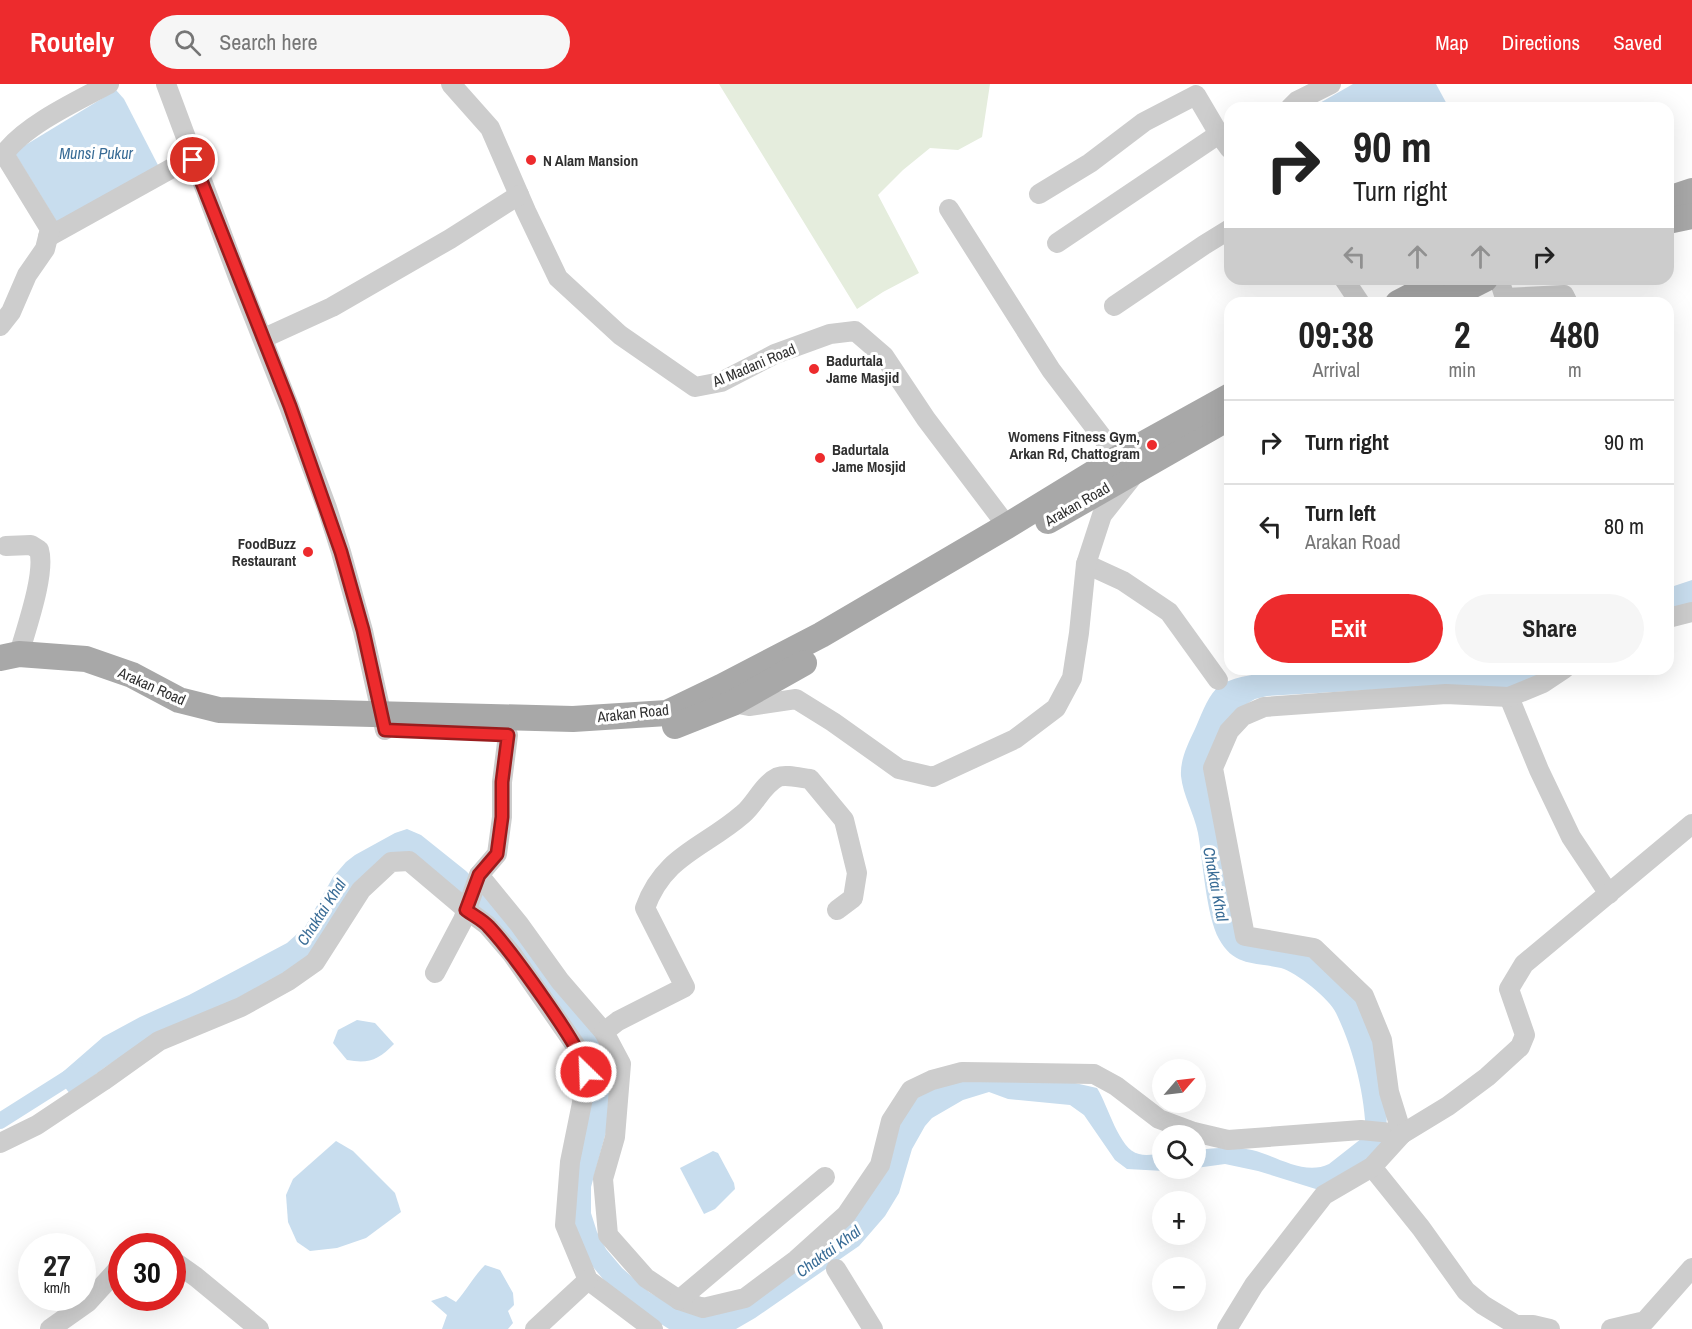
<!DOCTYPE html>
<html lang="en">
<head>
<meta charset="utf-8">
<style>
	:root { --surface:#fff; --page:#f6f6f6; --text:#222; --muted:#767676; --line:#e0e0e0; --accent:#ed2b2d }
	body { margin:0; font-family:"Archivo Narrow",sans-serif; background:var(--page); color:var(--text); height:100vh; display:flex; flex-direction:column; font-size:22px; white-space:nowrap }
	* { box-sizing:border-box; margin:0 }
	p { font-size:20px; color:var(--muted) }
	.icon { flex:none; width:33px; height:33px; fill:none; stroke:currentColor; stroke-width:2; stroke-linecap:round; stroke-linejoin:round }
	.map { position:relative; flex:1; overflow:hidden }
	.panel { position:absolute; left:1224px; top:213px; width:450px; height:378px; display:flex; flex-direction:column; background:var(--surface); border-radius:18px; box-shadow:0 6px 24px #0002 }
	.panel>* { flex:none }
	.top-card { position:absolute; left:1224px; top:18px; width:450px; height:183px; border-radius:18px; box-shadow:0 6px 24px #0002; background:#fff; color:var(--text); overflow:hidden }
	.needle { width:39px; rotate:62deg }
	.fabs { position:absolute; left:1152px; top:975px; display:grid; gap:12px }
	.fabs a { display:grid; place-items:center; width:54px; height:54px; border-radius:50%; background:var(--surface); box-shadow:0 6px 24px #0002; font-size:30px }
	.speed { position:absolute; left:18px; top:1149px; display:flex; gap:12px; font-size:30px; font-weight:700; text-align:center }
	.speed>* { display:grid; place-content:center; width:78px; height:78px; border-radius:50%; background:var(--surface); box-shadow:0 6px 24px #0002; line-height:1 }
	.speed small { font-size:15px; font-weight:400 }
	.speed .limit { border:9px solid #d22; background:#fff; color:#111 }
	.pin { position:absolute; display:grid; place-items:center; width:51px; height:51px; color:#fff; margin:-26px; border:3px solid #fff; border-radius:50%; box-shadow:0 2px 6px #0007 }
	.me { position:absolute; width:66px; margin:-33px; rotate:336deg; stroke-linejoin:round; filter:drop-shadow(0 0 4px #0008) }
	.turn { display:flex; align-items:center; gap:21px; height:126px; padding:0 30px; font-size:27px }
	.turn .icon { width:78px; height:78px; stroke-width:2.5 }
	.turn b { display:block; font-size:42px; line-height:51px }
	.lanes { display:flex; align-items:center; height:57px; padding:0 30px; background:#0003; justify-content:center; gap:30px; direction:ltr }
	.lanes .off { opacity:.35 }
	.eta { display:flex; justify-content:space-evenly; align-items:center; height:102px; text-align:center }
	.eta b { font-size:36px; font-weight:700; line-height:42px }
	.button { display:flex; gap:12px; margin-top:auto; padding:12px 30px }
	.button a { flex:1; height:69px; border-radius:36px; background:var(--accent); color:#fff; font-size:24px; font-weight:700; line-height:69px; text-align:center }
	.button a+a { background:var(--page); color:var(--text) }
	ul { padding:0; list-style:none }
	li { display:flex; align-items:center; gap:18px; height:84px; padding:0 30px; border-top:2px solid var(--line) }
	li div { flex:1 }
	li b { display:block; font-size:22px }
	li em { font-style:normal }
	header { display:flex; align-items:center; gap:36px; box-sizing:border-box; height:84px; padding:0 30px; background:var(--accent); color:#fff }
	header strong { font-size:28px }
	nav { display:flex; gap:33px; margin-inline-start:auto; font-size:21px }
	.search { width:420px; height:54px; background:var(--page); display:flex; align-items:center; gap:15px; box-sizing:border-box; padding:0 21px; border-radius:33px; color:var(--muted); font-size:22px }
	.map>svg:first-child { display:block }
</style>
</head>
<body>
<header>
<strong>Routely</strong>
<div class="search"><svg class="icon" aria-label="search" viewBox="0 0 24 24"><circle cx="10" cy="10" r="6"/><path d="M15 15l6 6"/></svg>Search here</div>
<nav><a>Map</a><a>Directions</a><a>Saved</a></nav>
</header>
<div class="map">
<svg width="1692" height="1245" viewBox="0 0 1692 1245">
	<rect width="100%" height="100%" fill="#fff"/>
	<polygon fill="#e5eddd" points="719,0 990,0 982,53 958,66 930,64 903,86 878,111 919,189 883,208 857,225"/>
	<g fill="#c8ddee">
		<polygon points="1353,0 1436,0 1449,24 1311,24"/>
		<polygon points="116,6 124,15 160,85 57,138 14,68"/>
		<polygon points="1692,496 1692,520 1668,527 1668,504"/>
		<path d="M1321,585H1549L1522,603H1421L1267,612L1255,615L1240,624L1219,656L1241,849L1311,870L1359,916L1369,935L1387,1025L1386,1054L1359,1088L1319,1106L1258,1087L1225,1080L1196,1084V1066C1213,1064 1234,1062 1252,1066C1277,1072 1304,1092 1329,1080L1366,1051C1365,1011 1354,966 1336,929C1330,915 1296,888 1281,884C1256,878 1234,883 1219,855C1206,831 1203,777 1198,749C1194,729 1183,712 1181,692C1180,675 1188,660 1195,645C1201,632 1206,616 1216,605C1232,587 1297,587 1321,585Z"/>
		<path d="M407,745L421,751L466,787L491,812L613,972L608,1041L591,1103V1129L597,1148L606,1165L622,1184L649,1208L671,1221L729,1223L817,1165L917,1010L950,996L1066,997L1097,1004C1108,1021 1119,1066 1139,1070C1146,1072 1155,1070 1162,1070V1084L1190,1085L1164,1087L1127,1085L1115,1076L1084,1031L1070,1021L1008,1015L989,1008L963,1016L932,1034L925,1042L912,1065L899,1109L885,1132L859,1162L755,1234L736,1245H669L618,1213L588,1177L569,1131L589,989L508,861L405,771L317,867L277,893L206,931L139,961L104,984L70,1010L57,993L103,953L140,933L189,911L287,859L305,843L333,793L346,778L355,771L395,749Z"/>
		<path d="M357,936L375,939L394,960C378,976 369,980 347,976L333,959L338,946Z"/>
		<polygon points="336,1057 353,1067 395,1109 401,1128 366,1154 337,1164 310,1167 297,1158 288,1138 286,1111 293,1095"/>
		<polygon points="713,1067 718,1069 734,1099 735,1105 715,1125 704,1130 680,1084"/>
		<path d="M485,1181L500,1186L513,1209L514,1221L508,1227L513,1239L508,1245H442L447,1231L431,1217L446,1212L456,1218C467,1206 473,1193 485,1181Z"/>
	</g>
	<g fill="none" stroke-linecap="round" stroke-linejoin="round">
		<polyline stroke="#c8ddee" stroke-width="16" points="0,1037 79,987"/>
		<g stroke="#cdcdcd" stroke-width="20">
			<polyline points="166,0 238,193 289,322 327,424 341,468 363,547 385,646"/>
			<polyline points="451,0 490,44 526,127 558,194 620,251 695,303 721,298 775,270 830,250 855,247 884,272 926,335 1007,442"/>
			<polyline points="1290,24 1297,17 1331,0"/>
			<polyline points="1039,110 1090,79 1144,38 1196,11 1219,50"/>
			<polyline points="949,125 1051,286 1118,374"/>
			<polyline points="48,153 192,73"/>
			<polyline points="1057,159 1219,50 1230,65"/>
			<polyline points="1344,195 1360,219"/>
			<polyline points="1499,195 1505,214 1564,211 1568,219"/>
			<polyline points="1114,222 1204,161 1230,145"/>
			<path d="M0,242L11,228L27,191L45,165L50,145L4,70C25,41 77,17 109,0"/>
			<polyline points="264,254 332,223 450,155 519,111"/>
			<path d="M6,462L31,461L39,466C46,489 26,545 19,570"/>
			<polyline points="1086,480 1123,497 1169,528 1218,596"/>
			<polyline points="1668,534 1692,528"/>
			<polyline points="1509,613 1539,686 1571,753 1609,810"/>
			<polyline points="733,619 749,622 796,615 833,638 899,685 933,693 1015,655 1056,624 1072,594 1079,549 1086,480 1102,431 1133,392"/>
			<polyline points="479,791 519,840 560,897 604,948"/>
			<path d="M837,826L853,814L857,789L844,736L810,695C801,694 786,690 778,693C762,701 756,719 743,730C704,764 664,771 645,824L685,903L618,937L604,948L621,980L615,1053L603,1095L608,1151L646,1194L679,1216L703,1224L745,1214L796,1176L846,1131L880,1081L891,1037L911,1006L932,996L962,988L1094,990L1116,1002L1159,1035L1194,1048L1228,1056L1361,1046L1402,1050"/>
			<polyline points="435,889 463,836 479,791 497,770 502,733 502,698 508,651"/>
			<polyline points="1402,1050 1389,1008 1382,956 1364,912 1314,864 1245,852 1213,684 1229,647 1243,632 1264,623 1446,610 1509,613 1543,599 1564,585"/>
			<polyline points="0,1059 37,1041 103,997 159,957 241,923 288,897 315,878 361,806 391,778 409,777 467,826 487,841 512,870 580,968 586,988 584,1009 570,1078 565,1141 588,1196 653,1245"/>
			<polyline points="1372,1083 1421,1144 1466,1207 1483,1221 1516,1241 1533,1241 1550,1245"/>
			<polyline points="172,1176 196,1193 259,1245"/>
			<polyline points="836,1185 873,1245"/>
			<polyline points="679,1216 825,1093"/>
			<polyline points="50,1245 88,1218 118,1185 122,1185"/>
			<polyline points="535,1245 588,1196"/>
			<polyline points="1227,1245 1254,1201 1324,1111 1372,1083 1402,1050 1448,1022 1487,993 1520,963 1525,951 1509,905 1524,880 1692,740"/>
			<polyline points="1611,1245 1645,1237 1692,1184"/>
		</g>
		<g stroke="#a8a8a8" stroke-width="26">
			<polyline points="1668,115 1692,107"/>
			<polyline points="1668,137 1692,132"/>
			<polyline points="1398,219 1444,195"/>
			<polyline points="1438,219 1485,195"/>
			<polyline points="1048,437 1230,333"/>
			<polyline points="0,574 19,570 86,575 132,591 179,616 219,626 573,635 667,629 721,603 821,551 1007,442 1118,374 1230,312"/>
			<polyline points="675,642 733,619 804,579"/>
		</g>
	</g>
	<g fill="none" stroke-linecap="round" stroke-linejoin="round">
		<defs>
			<path id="route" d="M193,76L290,322L341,468L363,546L385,646L508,651L502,698V733L497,770L479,791L466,826C474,832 483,836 489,843C507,862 585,967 586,988"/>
		</defs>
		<use href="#route" stroke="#9a1c1d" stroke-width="15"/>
		<use href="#route" stroke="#ed2b2d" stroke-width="10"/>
	</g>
	<g fill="#ed2b2d" stroke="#fff" stroke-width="2">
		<circle cx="531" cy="76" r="6"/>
		<circle cx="814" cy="285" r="6"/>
		<circle cx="1152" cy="361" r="6"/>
		<circle cx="820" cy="374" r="6"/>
		<circle cx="308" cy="468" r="6"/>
	</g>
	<g text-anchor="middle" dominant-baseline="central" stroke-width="6" stroke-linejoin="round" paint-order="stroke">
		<g font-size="15" font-weight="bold" fill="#303030" stroke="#fff" text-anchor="start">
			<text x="543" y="76">N Alam Mansion</text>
			<text x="826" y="276">Badurtala<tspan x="826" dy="17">Jame Masjid</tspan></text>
			<text x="1140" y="352" text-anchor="end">Womens Fitness Gym,<tspan x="1140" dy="17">Arkan Rd, Chattogram</tspan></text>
			<text x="832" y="365">Badurtala<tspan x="832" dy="17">Jame Mosjid</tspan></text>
			<text x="296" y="459" text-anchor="end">FoodBuzz<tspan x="296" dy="17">Restaurant</tspan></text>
		</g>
		<g font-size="15" fill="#303030" stroke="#fff">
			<text transform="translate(754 281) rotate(-23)">Al Madani Road</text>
			<text transform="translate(1077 420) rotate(-30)">Arakan Road</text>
			<text transform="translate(152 602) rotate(24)">Arakan Road</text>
			<text transform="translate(633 629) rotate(-6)">Arakan Road</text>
		</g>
		<g font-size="16" font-style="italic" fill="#396c96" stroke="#fff">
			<text x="96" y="69">Munsi Pukur</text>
			<text transform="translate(1216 800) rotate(79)">Chaktai Khal</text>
			<text transform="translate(321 828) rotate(-57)">Chaktai Khal</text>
			<text transform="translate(828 1167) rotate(-36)">Chaktai Khal</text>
		</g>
	</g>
</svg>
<div class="fabs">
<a><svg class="needle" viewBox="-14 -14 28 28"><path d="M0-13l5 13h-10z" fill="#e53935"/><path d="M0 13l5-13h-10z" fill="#767676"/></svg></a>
<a><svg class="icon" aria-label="search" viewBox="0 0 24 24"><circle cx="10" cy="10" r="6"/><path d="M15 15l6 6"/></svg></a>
<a>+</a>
<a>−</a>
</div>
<div class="speed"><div>27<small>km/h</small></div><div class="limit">30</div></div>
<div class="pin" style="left:193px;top:76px;background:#d93025"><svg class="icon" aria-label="arrive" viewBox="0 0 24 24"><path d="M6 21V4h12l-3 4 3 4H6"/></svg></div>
<svg class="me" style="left:586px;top:988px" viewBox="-20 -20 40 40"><circle r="17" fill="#ed2b2d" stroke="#fff" stroke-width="3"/><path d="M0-11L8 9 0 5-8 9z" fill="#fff"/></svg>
<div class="top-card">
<div class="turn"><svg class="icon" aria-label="right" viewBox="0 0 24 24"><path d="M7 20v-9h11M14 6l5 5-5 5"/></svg><div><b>90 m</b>Turn right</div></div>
<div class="lanes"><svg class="icon off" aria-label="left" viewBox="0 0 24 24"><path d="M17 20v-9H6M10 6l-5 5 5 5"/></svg><svg class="icon off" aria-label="ahead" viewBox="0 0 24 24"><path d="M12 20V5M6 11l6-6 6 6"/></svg><svg class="icon off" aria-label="ahead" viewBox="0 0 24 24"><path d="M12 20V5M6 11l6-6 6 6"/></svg><svg class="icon" aria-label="right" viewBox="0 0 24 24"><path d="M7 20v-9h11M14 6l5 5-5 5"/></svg></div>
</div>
<section class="panel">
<div class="eta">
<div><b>09:38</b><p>Arrival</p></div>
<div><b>2</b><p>min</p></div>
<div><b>480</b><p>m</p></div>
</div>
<ul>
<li><svg class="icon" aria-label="right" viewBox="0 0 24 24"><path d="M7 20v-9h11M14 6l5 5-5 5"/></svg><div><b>Turn right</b></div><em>90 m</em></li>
<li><svg class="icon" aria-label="left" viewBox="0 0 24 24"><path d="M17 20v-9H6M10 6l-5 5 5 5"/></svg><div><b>Turn left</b><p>Arakan Road</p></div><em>80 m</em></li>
</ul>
<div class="button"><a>Exit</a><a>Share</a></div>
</section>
</div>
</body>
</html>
